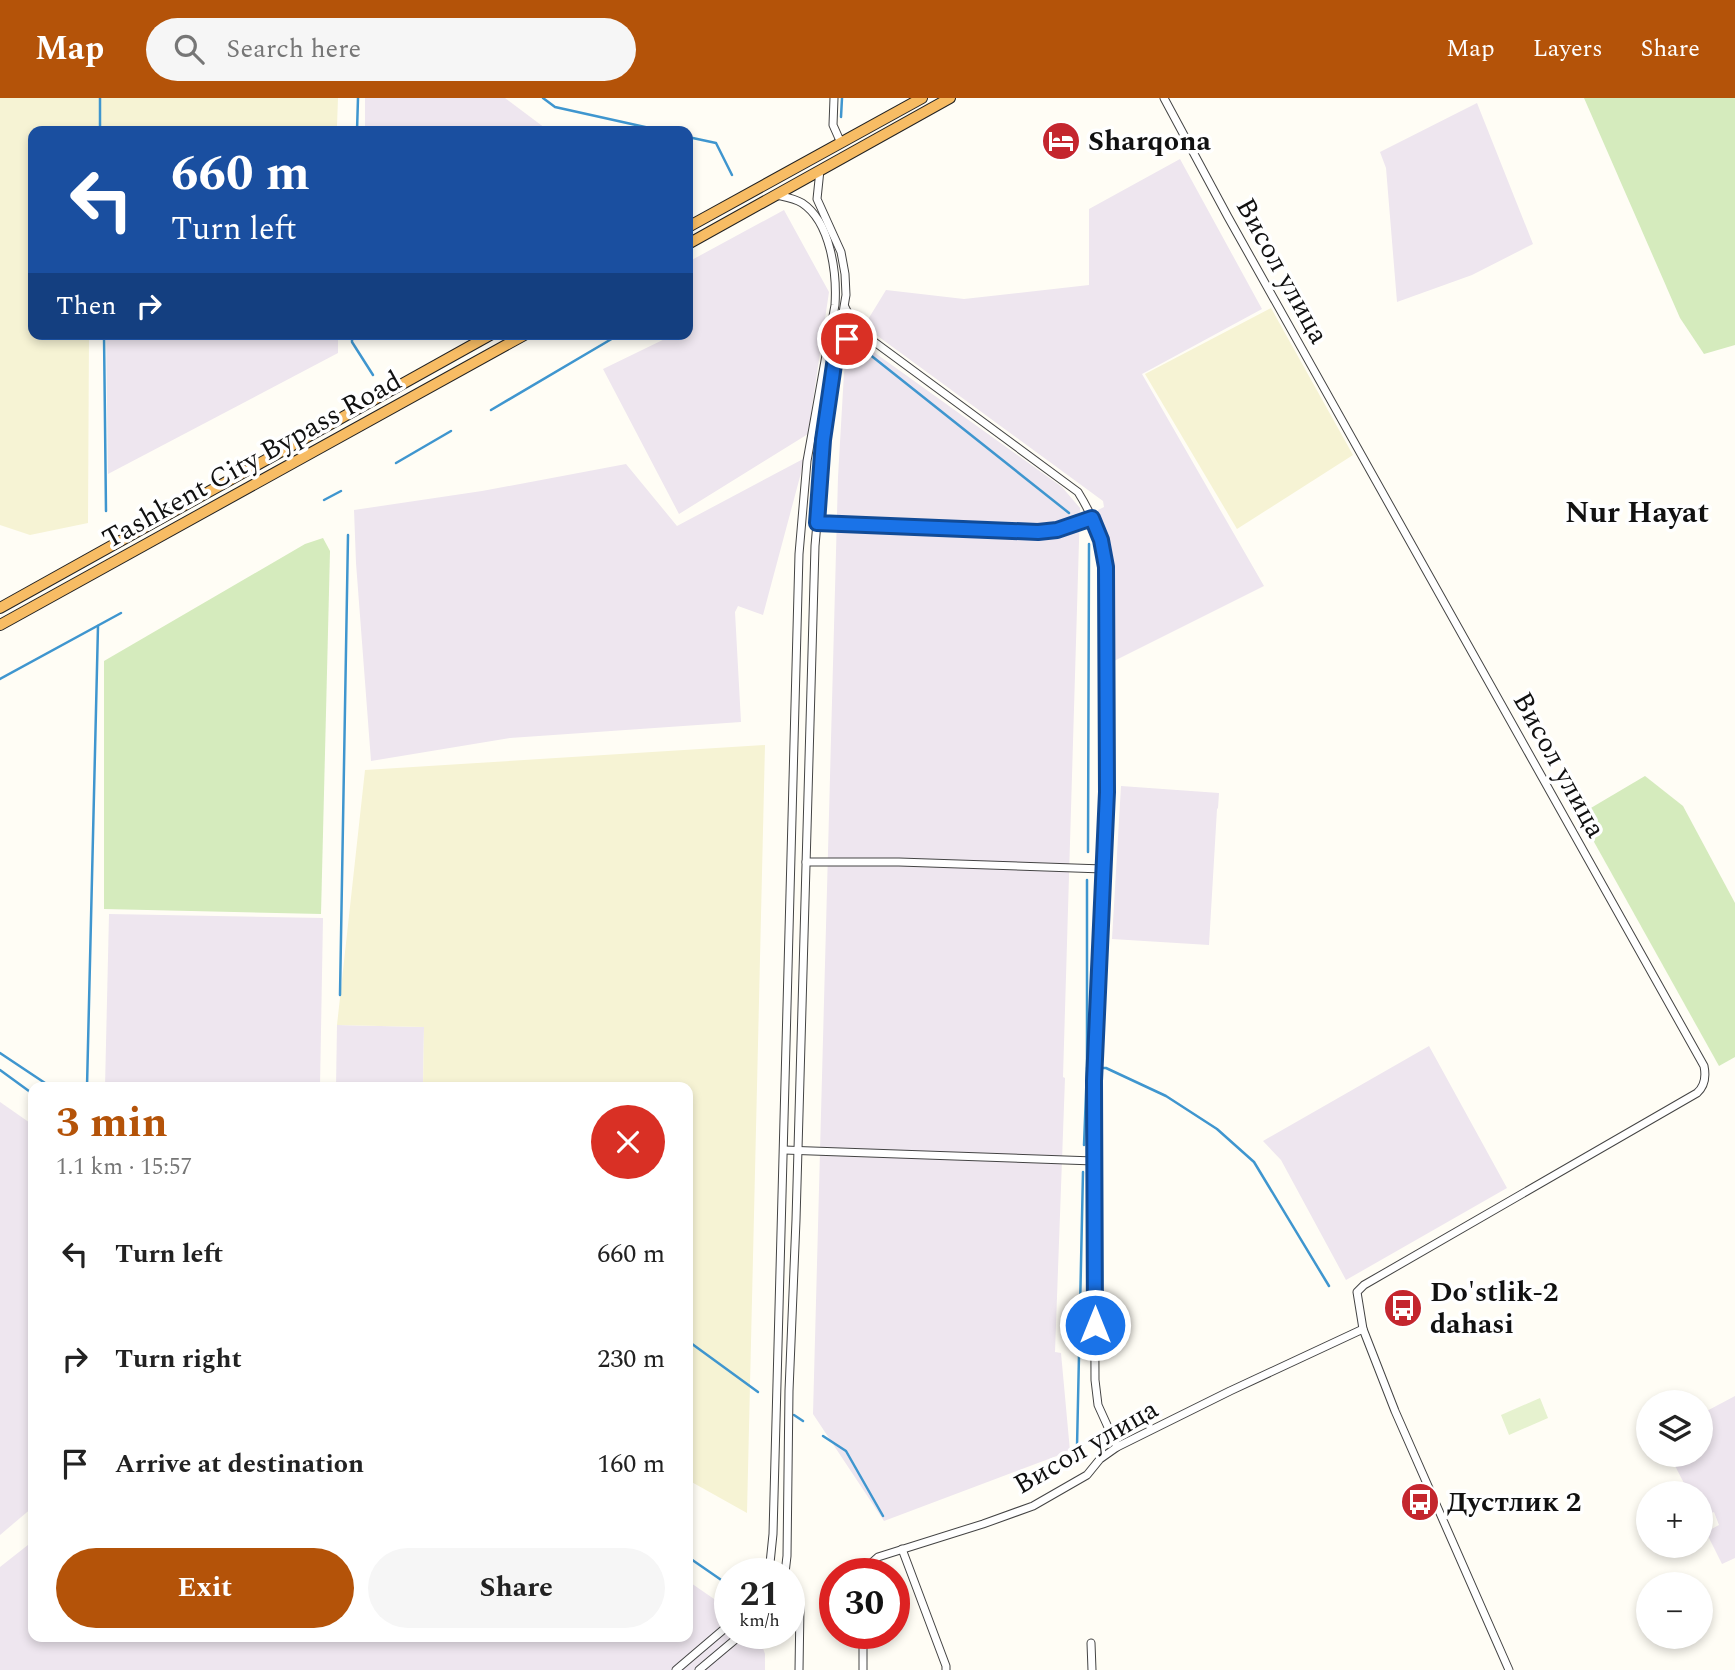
<!DOCTYPE html>
<html lang="en">
<head>
<meta charset="utf-8">
<style>
	:root { --surface:#fff; --page:#f6f6f6; --text:#222; --muted:#767676; --accent:#b45309 }
	body { margin:0; font-family:Spectral,serif; background:var(--page); color:var(--text); height:100vh; display:flex; flex-direction:column; font-size:26px; white-space:nowrap }
	* { box-sizing:border-box; margin:0 }
	p { font-size:23px; color:var(--muted) }
	.icon { flex:none; width:38px; height:38px; fill:none; stroke:currentColor; stroke-width:2; stroke-linecap:round; stroke-linejoin:round }
	.map { position:relative; flex:1; overflow:hidden }
	.details { position:absolute; left:28px; top:984px; width:665px; height:560px; display:flex; flex-direction:column; background:var(--surface); border-radius:14px; box-shadow:0 4px 10px #0003 }
	.details>* { flex:none }
	.guide { position:absolute; left:28px; top:28px; width:665px; height:214px; border-radius:14px; box-shadow:0 4px 10px #0003; background:#1a4fa0; color:#fff; overflow:hidden }
	.buttons { position:absolute; left:1636px; top:1292px; display:grid; gap:14px }
	.buttons a { display:grid; place-items:center; width:77px; height:77px; border-radius:50%; background:var(--surface); box-shadow:0 4px 10px #0003; font-size:35px }
	.speed { position:absolute; left:714px; top:1460px; display:flex; gap:14px; font-size:35px; font-weight:700; text-align:center }
	.speed>* { display:grid; place-content:center; width:91px; height:91px; border-radius:50%; background:var(--surface); box-shadow:0 4px 10px #0003; line-height:1 }
	.speed small { font-size:18px; font-weight:400 }
	.speed .limit { border:10px solid #d22; background:#fff; color:#111 }
	.pin { position:absolute; display:grid; place-items:center; width:60px; height:60px; color:#fff; margin:-30px; border:4px solid #fff; border-radius:50%; box-shadow:0 2px 7px #0007 }
	.me { position:absolute; width:77px; margin:-38px; rotate:0deg; stroke-linejoin:round; filter:drop-shadow(0 0 5px #0008) }
	.turn { display:flex; align-items:center; gap:24px; height:147px; padding:0 28px; font-size:32px }
	.turn .icon { width:91px; height:91px; stroke-width:2.5 }
	.turn b { display:block; font-size:49px; line-height:60px }
	.then { display:flex; align-items:center; height:66px; padding:0 28px; background:#0003; gap:14px; font-size:26px }
	.round { display:grid; place-items:center; flex:none; width:74px; height:74px; border-radius:37px; background:var(--page) }
	.overview { display:flex; align-items:center; justify-content:space-between; height:119px; padding:0 28px }
	h1 { font-size:42px; font-weight:700; line-height:52px; color:var(--accent) }
	.cta { display:flex; gap:14px; margin-top:auto; padding:14px 28px }
	.cta a { flex:1; height:80px; border-radius:42px; background:var(--accent); color:#fff; font-size:28px; font-weight:700; line-height:80px; text-align:center }
	.cta a+a { background:var(--page); color:var(--text) }
	ul { padding:0; list-style:none }
	li { display:flex; align-items:center; gap:21px; height:105px; padding:0 28px }
	li div { flex:1 }
	li b { display:block; font-size:26px }
	li em { font-style:normal }
	header { display:flex; align-items:center; gap:42px; box-sizing:border-box; height:98px; padding:0 35px; background:var(--accent); color:#fff }
	header strong { font-size:33px }
	nav { display:flex; gap:38px; margin-inline-start:auto; font-size:24px }
	.search { width:490px; height:63px; background:var(--page); display:flex; align-items:center; gap:18px; box-sizing:border-box; padding:0 24px; border-radius:38px; color:var(--muted); font-size:26px }
	.map>svg:first-child { display:block }
</style>
</head>
<body>
<header>
<strong>Map</strong>
<div class="search"><svg class="icon" aria-label="search" viewBox="0 0 24 24"><circle cx="10" cy="10" r="6"/><path d="M15 15l6 6"/></svg>Search here</div>
<nav><a>Map</a><a>Layers</a><a>Share</a></nav>
</header>
<div class="map">
<svg width="1735" height="1572" viewBox="0 0 1735 1572">
	<rect width="100%" height="100%" fill="#fffdf5"/>
	<g fill="#eee6ef">
		<polygon points="365,0 505,0 549,33 365,33"/>
		<polygon points="1477,5 1533,146 1472,177 1397,204 1386,70 1380,54"/>
		<polygon points="1180,61 1262,211 1142,276 1264,488 1112,564 1113,461 1098,412 1104,409 1103,403 864,228 886,192 964,201 1089,187 1089,111"/>
		<polygon points="784,112 829,194 808,336 679,416 603,271 675,236 688,236 689,229 688,227 688,164"/>
		<polygon points="106,236 338,236 338,255 108,376"/>
		<polygon points="854,247 864,247 1062,389 1080,410 1063,979 1065,980 1055,1254 1061,1255 1070,1353 884,1423 813,1316 838,379 844,275 846,258 850,248"/>
		<polygon points="805,360 763,517 738,508 735,514 741,624 510,640 371,663 356,465 354,412 482,393 626,366 677,428"/>
		<polygon points="1121,688 1219,695 1218,710 1217,711 1209,847 1112,841"/>
		<polygon points="109,816 323,820 320,989 105,989"/>
		<polygon points="337,927 424,929 423,989 336,989"/>
		<polygon points="1429,948 1507,1090 1346,1182 1281,1062 1263,1043"/>
		<polygon points="0,1004 33,1027 33,1409 0,1437"/>
		<polygon points="1735,1298 1735,1460 1722,1466 1706,1434 1719,1427 1714,1414 1702,1419 1701,1395 1689,1395 1669,1356 1701,1356 1701,1316"/>
		<polygon points="33,1443 33,1538 688,1538 688,1483 730,1512 730,1535 758,1535 765,1556 765,1572 0,1572 0,1469"/>
	</g>
	<g fill="#f6f3d4">
		<polygon points="0,0 338,0 337,28 327,33 33,33 33,236 89,236 88,425 30,437 0,427"/>
		<polygon points="1271,210 1353,357 1237,431 1145,276"/>
		<polygon points="765,647 747,1415 688,1382 688,989 423,989 424,929 337,927 365,672"/>
	</g>
	<g fill="#d5ebbd">
		<polygon points="1584,0 1735,0 1735,247 1704,256 1680,220"/>
		<polygon points="323,440 330,453 321,816 104,811 104,563 305,446"/>
		<polygon points="1645,678 1683,708 1735,805 1735,959 1719,968 1579,717"/>
	</g>
	<polygon fill="#e6f2cf" points="1540,1300 1548,1320 1509,1337 1501,1317"/>
	<g fill="none" stroke-linecap="round" stroke-linejoin="round">
		<g stroke="#3f96cf" stroke-width="2.5">
			<polyline points="100,0 100,33"/>
			<polyline points="543,0 555,9 663,33"/>
			<polyline points="841,19 842,0"/>
			<polyline points="357,33 358,0"/>
			<polyline points="688,39 716,45 732,77"/>
			<polyline points="104,236 106,413"/>
			<polyline points="352,236 352,244 373,277"/>
			<polyline points="854,244 1069,415"/>
			<polyline points="491,312 620,236"/>
			<polyline points="396,365 451,333"/>
			<polyline points="324,402 341,393"/>
			<polyline points="0,581 121,515"/>
			<polyline points="1088,754 1089,446"/>
			<polyline points="340,897 348,437"/>
			<polyline points="0,955 51,989"/>
			<polyline points="1087,970 1106,970 1166,998 1217,1031 1254,1064 1329,1188"/>
			<polyline points="0,972 33,996"/>
			<polyline points="87,989 98,528"/>
			<polyline points="1084,1047 1087,970 1087,782"/>
			<polyline points="688,1243 758,1294"/>
			<polyline points="794,1317 803,1323"/>
			<polyline points="823,1338 846,1353 883,1418"/>
			<polyline points="1077,1349 1083,1074"/>
			<polyline points="688,1459 730,1488"/>
		</g>
		<defs>
			<g id="minor">
				<polyline points="834,0 833,27 841,45"/>
				<path d="M1164,0L1228,119L1704,968C1706,978 1705,988 1697,995L1364,1187L1357,1194L1363,1231L1395,1313L1509,1572"/>
				<path d="M845,209L852,223L865,237L1078,394C1094,420 1101,439 1106,469L1107,694L1094,983L1095,1282L1098,1307L1117,1349"/>
				<polyline points="837,246 847,241 865,237"/>
				<polyline points="817,425 1038,434 1057,432 1092,420"/>
				<polyline points="806,764 899,764 1103,771"/>
				<polyline points="784,1052 1094,1063"/>
				<polyline points="902,1451 946,1568 946,1572"/>
				<path d="M769,1475L773,1436L799,456L807,363L835,207C837,176 831,124 802,105C794,100 785,99 776,97"/>
				<polyline points="785,1475 787,1458 789,1293 796,1122 815,448 827,309 846,197 845,176 841,154 817,101 820,72"/>
				<polyline points="864,1475 868,1468 878,1459 983,1426 1033,1408 1087,1377 1100,1361 1117,1349 1230,1293 1363,1231"/>
				<polyline points="863,1535 863,1572"/>
				<polyline points="1091,1545 1092,1572"/>
				<polyline points="676,1572 730,1526"/>
				<polyline points="699,1572 743,1535"/>
				<polyline points="799,1572 800,1509"/>
			</g>
			<g id="trunk">
				<polyline points="688,129 922,0"/>
				<polyline points="688,146 950,0"/>
				<polyline points="0,510 492,236"/>
				<polyline points="0,527 526,236"/>
			</g>
		</defs>
		<use href="#minor" stroke="#444" stroke-width="9"/>
		<use href="#trunk" stroke="#222" stroke-width="12"/>
		<use href="#minor" stroke="#fff" stroke-width="7"/>
		<use href="#trunk" stroke="#f7bc64" stroke-width="10"/>
	</g>
	<g fill="none" stroke-linecap="round" stroke-linejoin="round">
		<defs>
			<polyline id="route" points="847,241 837,246 823,342 817,425 1038,434 1057,432 1092,420 1101,442 1106,469 1107,694 1094,983 1095,1227"/>
		</defs>
		<use href="#route" stroke="#114b97" stroke-width="18"/>
		<use href="#route" stroke="#1a73e8" stroke-width="12"/>
	</g>
	<defs>
		<symbol id="hotel-disc" viewBox="-11 -11 22 22"><circle r="9.5" fill="#c4262e" stroke="#fff"/><path d="M-6-4.5h1.5V1H6V5H4.5V3h-9V5H-6ZM-4 0a1.8 1.8 0 1 1 3.6 0ZM.5 0V-2.5h3Q6-2.5 6 0Z" fill="#fff"/></symbol>
		<symbol id="bus-disc" viewBox="-11 -11 22 22"><circle r="9.5" fill="#c4262e" stroke="#fff"/><path d="M-5-6H5V4H4V6H2V4H-2V6H-4V4H-5ZM-3.5-4V0h7V-4ZM-3.5 1.2v1.5H-2V1.2ZM2 1.2v1.5H3.5V1.2Z" fill="#fff"/></symbol>
	</defs>
	<g fill-rule="evenodd">
		<use href="#hotel-disc" x="1039" y="21" width="44" height="44"/>
		<use href="#bus-disc" x="1381" y="1188" width="44" height="44"/>
		<use href="#bus-disc" x="1398" y="1382" width="44" height="44"/>
	</g>
	<g text-anchor="middle" dominant-baseline="central" stroke-width="7" stroke-linejoin="round" paint-order="stroke">
		<g font-size="28" font-weight="bold" fill="#111" stroke="#fff" text-anchor="start">
			<text x="1088" y="43">Sharqona</text>
			<text x="1430" y="1194">Do'stlik-2<tspan x="1430" dy="32">dahasi</tspan></text>
			<text x="1447" y="1404">Дустлик 2</text>
		</g>
		<g font-size="28" fill="#111" stroke="#fff">
			<text transform="translate(1282 173) rotate(61)">Висол улица</text>
			<text transform="translate(252 362) rotate(-29)">Tashkent City Bypass Road</text>
			<text transform="translate(1559 667) rotate(61)">Висол улица</text>
			<text transform="translate(1086 1349) rotate(-30)">Висол улица</text>
		</g>
		<g font-size="30" font-weight="bold" fill="#111" stroke="#fff">
			<text x="1637" y="415">Nur Hayat</text>
		</g>
	</g>
</svg>
<div class="buttons">
<a><svg class="icon" aria-label="layers" viewBox="0 0 24 24"><path d="M12 4l9 5-9 5-9-5zM3 14l9 5 9-5"/></svg></a>
<a>+</a>
<a>−</a>
</div>
<div class="speed"><div>21<small>km/h</small></div><div class="limit">30</div></div>
<div class="pin" style="left:847px;top:241px;background:#d93025"><svg class="icon" aria-label="arrive" viewBox="0 0 24 24"><path d="M6 21V4h12l-3 4 3 4H6"/></svg></div>
<svg class="me" style="left:1095px;top:1227px" viewBox="-20 -20 40 40"><circle r="17" fill="#1a73e8" stroke="#fff" stroke-width="3"/><path d="M0-11L8 9 0 5-8 9z" fill="#fff"/></svg>
<div class="guide">
<div class="turn"><svg class="icon" aria-label="left" viewBox="0 0 24 24"><path d="M17 20v-9H6M10 6l-5 5 5 5"/></svg><div><b>660 m</b>Turn left</div></div>
<div class="then">Then<svg class="icon" aria-label="right" viewBox="0 0 24 24"><path d="M7 20v-9h11M14 6l5 5-5 5"/></svg></div>
</div>
<section class="details">
<div class="overview"><div><h1>3 min</h1><p>1.1 km · 15:57</p></div><a class="round" style="background:#d93025;color:#fff"><svg class="icon" aria-label="close" viewBox="0 0 24 24"><path d="M6 6l12 12M18 6L6 18"/></svg></a></div>
<ul>
<li><svg class="icon" aria-label="left" viewBox="0 0 24 24"><path d="M17 20v-9H6M10 6l-5 5 5 5"/></svg><div><b>Turn left</b></div><em>660 m</em></li>
<li><svg class="icon" aria-label="right" viewBox="0 0 24 24"><path d="M7 20v-9h11M14 6l5 5-5 5"/></svg><div><b>Turn right</b></div><em>230 m</em></li>
<li><svg class="icon" aria-label="arrive" viewBox="0 0 24 24"><path d="M6 21V4h12l-3 4 3 4H6"/></svg><div><b>Arrive at destination</b></div><em>160 m</em></li>
</ul>
<div class="cta"><a>Exit</a><a>Share</a></div>
</section>
</div>
</body>
</html>
